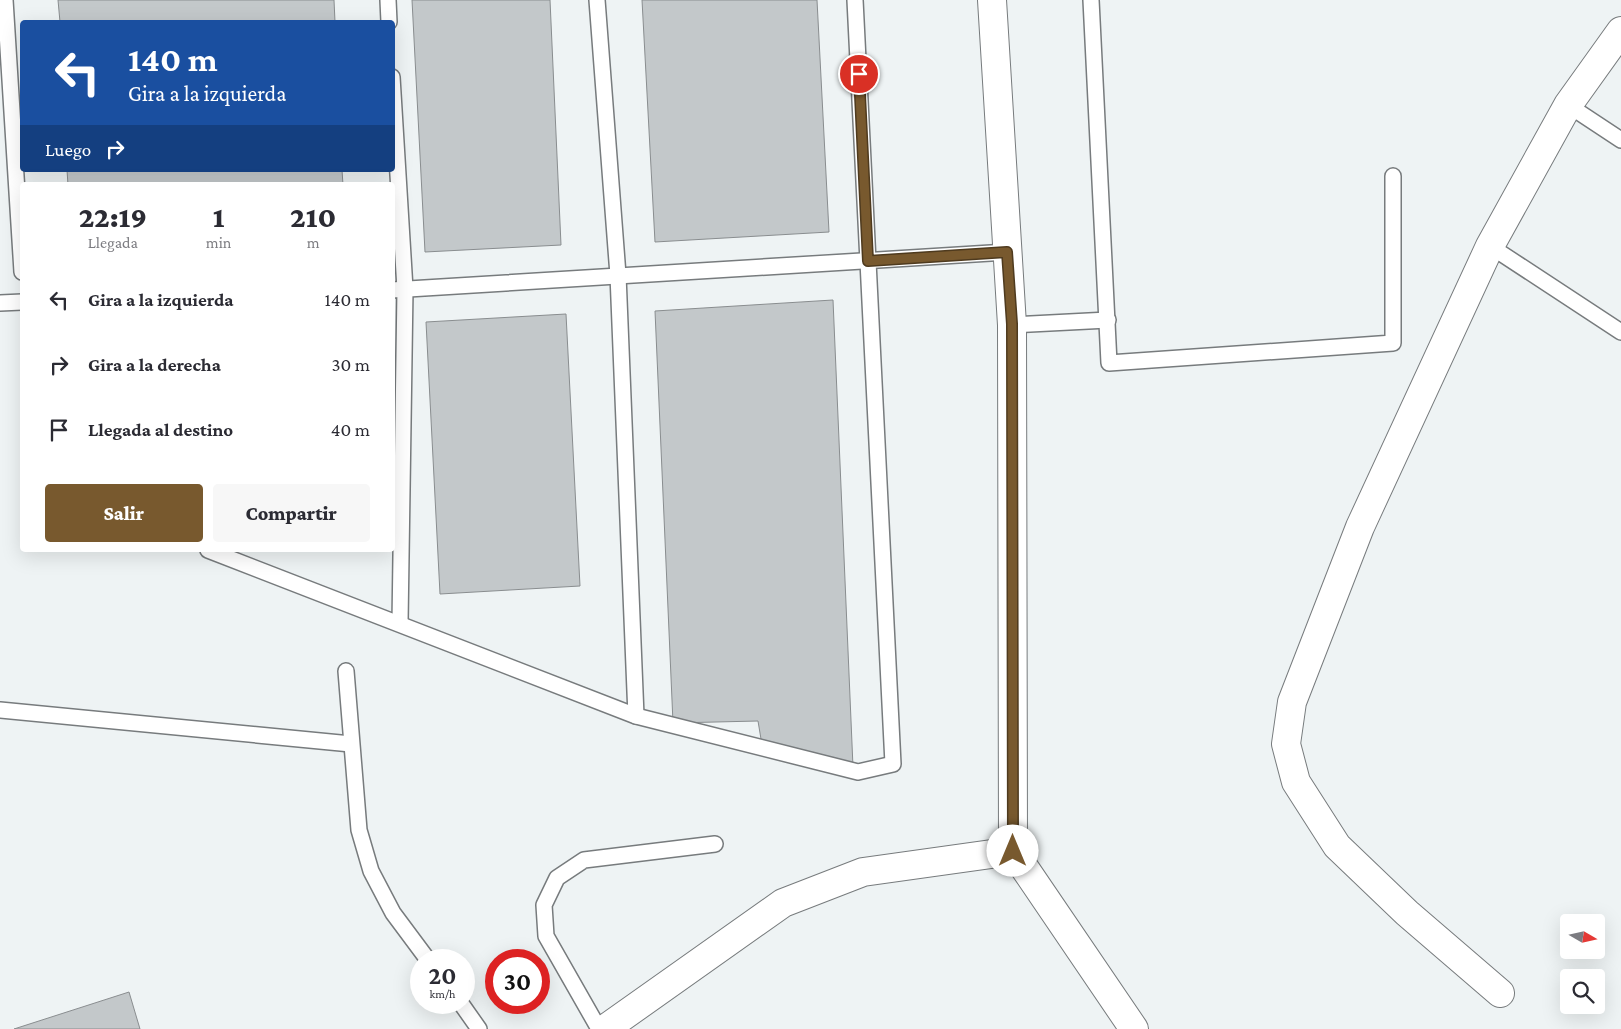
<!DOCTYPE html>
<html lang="es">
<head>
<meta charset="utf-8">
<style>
	:root { --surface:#fff; --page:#f7f7f7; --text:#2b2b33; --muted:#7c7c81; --accent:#78592e }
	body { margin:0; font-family:"Crimson Pro",serif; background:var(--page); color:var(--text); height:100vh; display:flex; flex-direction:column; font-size:19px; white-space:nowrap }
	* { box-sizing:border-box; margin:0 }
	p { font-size:16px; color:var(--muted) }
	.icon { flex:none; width:28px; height:28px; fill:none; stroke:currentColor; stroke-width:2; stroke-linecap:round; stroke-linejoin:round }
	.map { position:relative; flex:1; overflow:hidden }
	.details { position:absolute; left:20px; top:182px; width:375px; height:370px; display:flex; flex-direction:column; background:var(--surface); border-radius:5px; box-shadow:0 5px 20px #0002 }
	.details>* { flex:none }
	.guide { position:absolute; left:20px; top:20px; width:375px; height:152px; border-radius:5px; box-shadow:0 5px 20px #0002; background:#1a4fa0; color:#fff; overflow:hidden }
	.needle { width:32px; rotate:99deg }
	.tools { position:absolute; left:1560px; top:914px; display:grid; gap:10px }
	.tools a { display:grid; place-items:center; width:45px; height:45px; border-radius:5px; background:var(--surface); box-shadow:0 5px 20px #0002; font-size:25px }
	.speed { position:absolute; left:410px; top:949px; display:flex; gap:10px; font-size:25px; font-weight:700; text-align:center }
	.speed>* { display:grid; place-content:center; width:65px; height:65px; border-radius:50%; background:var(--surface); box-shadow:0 5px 20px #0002; line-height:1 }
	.speed small { font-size:12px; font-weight:400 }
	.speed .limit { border:8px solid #d22; background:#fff; color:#111 }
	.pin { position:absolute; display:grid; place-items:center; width:42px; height:42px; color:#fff; margin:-21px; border:2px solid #fff; border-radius:50%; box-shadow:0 1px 5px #0007 }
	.me { position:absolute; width:55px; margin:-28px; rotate:0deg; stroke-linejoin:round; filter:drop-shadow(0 0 4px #0008) }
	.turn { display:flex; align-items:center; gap:18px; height:105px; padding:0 25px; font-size:22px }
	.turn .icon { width:65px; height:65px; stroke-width:2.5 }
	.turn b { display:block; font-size:35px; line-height:42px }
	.then { display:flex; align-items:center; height:48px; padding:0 25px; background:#0003; gap:10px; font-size:19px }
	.eta { display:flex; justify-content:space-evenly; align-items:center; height:85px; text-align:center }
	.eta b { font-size:30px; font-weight:800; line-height:35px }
	.primary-button { display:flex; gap:10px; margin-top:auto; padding:10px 25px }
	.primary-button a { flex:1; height:58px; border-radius:5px; background:var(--accent); color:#fff; font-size:20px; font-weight:800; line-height:58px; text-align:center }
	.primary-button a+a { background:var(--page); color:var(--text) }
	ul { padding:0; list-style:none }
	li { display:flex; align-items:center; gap:15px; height:65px; padding:0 25px }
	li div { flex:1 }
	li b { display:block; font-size:19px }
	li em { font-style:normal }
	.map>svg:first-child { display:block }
</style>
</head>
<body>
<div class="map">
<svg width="1621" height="1029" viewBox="0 0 1621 1029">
	<rect width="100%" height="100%" fill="#eef3f4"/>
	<g fill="#c3c8ca" stroke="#898d8f">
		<polygon points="58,0 334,0 335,22 60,22"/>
		<polygon points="412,0 550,0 561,245 425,252"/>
		<polygon points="642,0 817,0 829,232 655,242"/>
		<polygon points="67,170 342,170 343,185 68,185"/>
		<polygon points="833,300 853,767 762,745 758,721 673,723 655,311"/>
		<polygon points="566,314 580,586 440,594 426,322"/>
		<polygon points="129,992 140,1029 14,1029"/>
	</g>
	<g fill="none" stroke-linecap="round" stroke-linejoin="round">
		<defs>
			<g id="lane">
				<polyline points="5,0 22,272"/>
				<polyline points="388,0 389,22"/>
				<polyline points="597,0 618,275 636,716"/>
				<polyline points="1091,0 1109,363 1393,343 1393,176"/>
				<polyline points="392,77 405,289 400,623"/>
				<polyline points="1568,105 1621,140"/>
				<polyline points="1490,246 1621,332"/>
				<polyline points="392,290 1007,252"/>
				<polyline points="0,303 22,302"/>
				<polyline points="1012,325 1108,320"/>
				<polyline points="208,550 636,716 858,772 893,764 855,0"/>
				<polyline points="346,671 359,830 371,871 393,913 428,960"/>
				<polyline points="0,710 351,744"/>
				<polyline points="460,1002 479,1029"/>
				<polyline points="599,1029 546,936 544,905 557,878 584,860 715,844"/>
			</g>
			<g id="street">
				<polyline points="992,0 1012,325 1013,851 1134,1029"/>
				<polyline points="1500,993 1407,913 1337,846 1296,782 1286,744 1292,702 1360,527 1490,246 1568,105 1621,31"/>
				<polyline points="605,1029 783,903 863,872 1013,851"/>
			</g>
		</defs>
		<use href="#lane" stroke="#777b7d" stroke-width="18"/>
		<use href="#street" stroke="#777b7d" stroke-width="30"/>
		<use href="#lane" stroke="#fff" stroke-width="15"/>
		<use href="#street" stroke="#fff" stroke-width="28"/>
	</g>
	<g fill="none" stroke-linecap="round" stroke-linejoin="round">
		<defs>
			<polyline id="route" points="859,74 868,261 1007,252 1012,324 1013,851"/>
		</defs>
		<use href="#route" stroke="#4e3a1e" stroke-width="12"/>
		<use href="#route" stroke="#78592e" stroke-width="9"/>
	</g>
</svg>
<div class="tools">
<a><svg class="needle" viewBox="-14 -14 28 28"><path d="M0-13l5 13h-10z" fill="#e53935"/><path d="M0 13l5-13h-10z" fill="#7c7c81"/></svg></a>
<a><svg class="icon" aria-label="search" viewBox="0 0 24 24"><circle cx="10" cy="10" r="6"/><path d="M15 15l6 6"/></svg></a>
</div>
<div class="speed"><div>20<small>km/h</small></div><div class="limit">30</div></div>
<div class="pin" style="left:859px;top:74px;background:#d93025"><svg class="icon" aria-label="arrive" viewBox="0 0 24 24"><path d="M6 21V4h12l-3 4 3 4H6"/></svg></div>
<svg class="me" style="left:1013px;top:851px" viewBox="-20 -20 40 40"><circle r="19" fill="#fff"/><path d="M0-13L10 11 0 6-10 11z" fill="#78592e"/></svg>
<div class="guide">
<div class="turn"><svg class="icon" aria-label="left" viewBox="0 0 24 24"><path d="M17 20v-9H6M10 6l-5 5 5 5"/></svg><div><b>140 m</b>Gira a la izquierda</div></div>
<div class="then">Luego<svg class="icon" aria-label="right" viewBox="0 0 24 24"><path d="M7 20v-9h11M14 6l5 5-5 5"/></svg></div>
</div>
<section class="details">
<div class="eta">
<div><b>22:19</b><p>Llegada</p></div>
<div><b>1</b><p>min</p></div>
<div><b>210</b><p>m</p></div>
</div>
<ul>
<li><svg class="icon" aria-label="left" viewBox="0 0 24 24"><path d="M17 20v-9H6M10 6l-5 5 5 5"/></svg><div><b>Gira a la izquierda</b></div><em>140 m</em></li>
<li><svg class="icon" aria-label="right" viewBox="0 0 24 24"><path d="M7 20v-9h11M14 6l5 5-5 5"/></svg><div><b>Gira a la derecha</b></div><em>30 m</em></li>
<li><svg class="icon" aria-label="arrive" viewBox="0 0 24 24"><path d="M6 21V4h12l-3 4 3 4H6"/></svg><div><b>Llegada al destino</b></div><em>40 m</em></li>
</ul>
<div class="primary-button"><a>Salir</a><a>Compartir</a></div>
</section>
</div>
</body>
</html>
